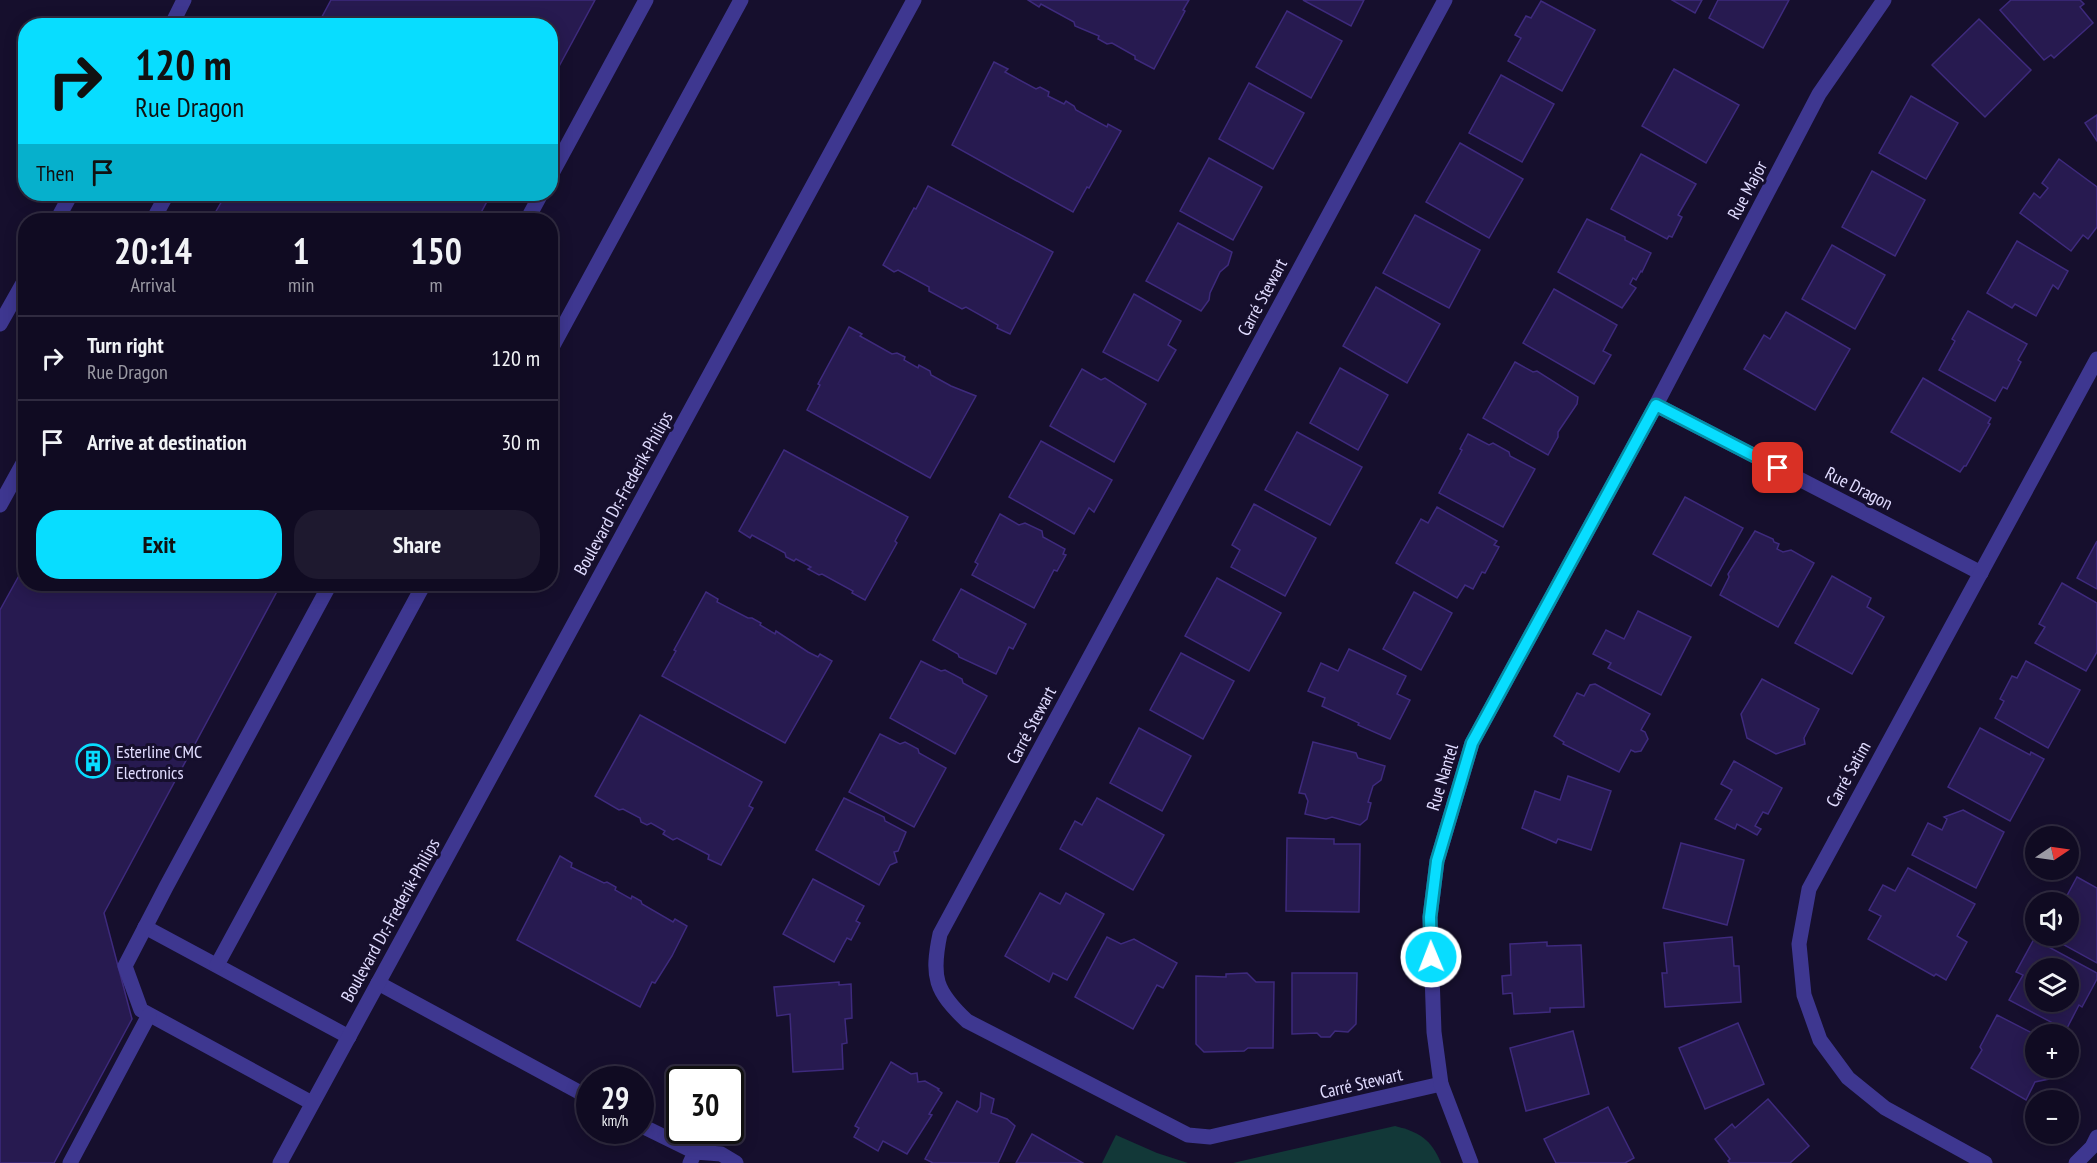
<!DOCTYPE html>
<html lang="en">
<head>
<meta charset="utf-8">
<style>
	:root { --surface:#100b22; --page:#1e192f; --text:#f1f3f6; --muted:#9c9ba5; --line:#302b40; --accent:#08ddff }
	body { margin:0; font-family:"PT Sans Narrow",sans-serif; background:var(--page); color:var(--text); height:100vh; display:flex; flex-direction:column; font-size:22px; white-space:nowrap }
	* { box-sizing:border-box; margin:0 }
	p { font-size:20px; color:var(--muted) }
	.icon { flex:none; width:33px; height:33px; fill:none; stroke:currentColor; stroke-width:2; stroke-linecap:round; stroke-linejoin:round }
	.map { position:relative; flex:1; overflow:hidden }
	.sheet { position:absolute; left:18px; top:213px; width:540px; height:378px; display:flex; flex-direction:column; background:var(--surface); border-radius:24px; box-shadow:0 3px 15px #0003,0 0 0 2px var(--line) }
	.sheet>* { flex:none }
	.banner { position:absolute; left:18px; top:18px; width:540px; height:183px; border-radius:24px; box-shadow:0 3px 15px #0003,0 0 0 2px var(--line); background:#08ddff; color:#111; overflow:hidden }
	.needle { width:39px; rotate:77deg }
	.fabs { position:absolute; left:2025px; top:826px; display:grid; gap:12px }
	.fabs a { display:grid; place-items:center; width:54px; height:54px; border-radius:50%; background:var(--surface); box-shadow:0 3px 15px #0003,0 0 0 2px var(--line); font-size:30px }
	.speed { position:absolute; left:576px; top:1066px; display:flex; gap:12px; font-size:30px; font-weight:700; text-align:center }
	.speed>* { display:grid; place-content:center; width:78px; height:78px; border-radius:50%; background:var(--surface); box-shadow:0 3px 15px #0003,0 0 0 2px var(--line); line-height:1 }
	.speed small { font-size:15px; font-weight:400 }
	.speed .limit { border:3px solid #111; border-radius:9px; background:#fff; color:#111 }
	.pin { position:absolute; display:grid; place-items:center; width:51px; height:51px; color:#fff; margin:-26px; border-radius:12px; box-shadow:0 3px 9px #0006 }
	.me { position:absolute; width:66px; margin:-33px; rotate:359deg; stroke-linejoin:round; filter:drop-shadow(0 0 4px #0008) }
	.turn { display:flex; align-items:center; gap:21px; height:126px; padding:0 18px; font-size:27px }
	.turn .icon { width:78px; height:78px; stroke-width:2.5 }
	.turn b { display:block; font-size:42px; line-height:51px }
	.then { display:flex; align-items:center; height:57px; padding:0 18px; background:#0003; gap:12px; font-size:22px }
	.eta { display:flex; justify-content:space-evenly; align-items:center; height:102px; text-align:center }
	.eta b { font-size:36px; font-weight:700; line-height:42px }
	.button { display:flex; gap:12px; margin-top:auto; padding:12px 18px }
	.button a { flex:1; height:69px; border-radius:24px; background:var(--accent); color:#111; font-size:24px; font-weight:700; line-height:69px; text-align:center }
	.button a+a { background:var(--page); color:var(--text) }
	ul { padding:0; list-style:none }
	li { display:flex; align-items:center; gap:18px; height:84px; padding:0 18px; border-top:2px solid var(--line) }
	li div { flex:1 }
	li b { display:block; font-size:22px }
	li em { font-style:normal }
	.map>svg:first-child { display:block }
</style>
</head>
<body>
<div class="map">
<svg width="2097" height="1163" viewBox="0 0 2097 1163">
	<rect width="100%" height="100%" fill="#160f2d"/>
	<g fill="#123838">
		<path d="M1395,1126C1419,1132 1431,1139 1441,1163H1233Z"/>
		<polygon points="1116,1135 1157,1153 1188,1163 1102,1163"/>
	</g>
	<g fill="#271a50" stroke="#3e2a7d" stroke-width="1.5" fill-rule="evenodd">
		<polygon points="331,0 595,0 550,83 550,26 317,26"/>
		<polygon points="1028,0 1189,0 1183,10 1185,11 1154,69 1135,59 1135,56 1112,43 1107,44 1098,39 1099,36 1075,26 1074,22 1041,4 1039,7"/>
		<polygon points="1303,0 1364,0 1351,26"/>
		<polygon points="1672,0 1702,0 1695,13"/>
		<polygon points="1718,0 1789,0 1763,48 1709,18"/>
		<polygon points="2011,0 2080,0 2084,4 2080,7 2093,23 2054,58 2051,55 2044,60 2000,10"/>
		<polygon points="1541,1 1595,30 1562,91 1508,61 1521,38 1515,35 1526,16 1531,18"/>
		<polygon points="1287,11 1342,41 1311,98 1256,67"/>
		<polygon points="1979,19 2031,70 1985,117 1932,65"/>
		<polygon points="994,62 1008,69 1005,72 1036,89 1040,87 1049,92 1048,96 1064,104 1066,101 1074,106 1076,110 1107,127 1108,124 1121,131 1089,188 1087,187 1073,212 952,145"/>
		<polygon points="1674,69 1739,105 1706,163 1642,126"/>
		<polygon points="1501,75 1554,104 1522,162 1469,133"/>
		<polygon points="1249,83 1304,113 1273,169 1219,139"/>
		<polygon points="1911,96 1958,123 1926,179 1879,153"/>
		<polygon points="2097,115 2097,141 2085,123"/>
		<polygon points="1460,143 1523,179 1489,238 1426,202"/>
		<polygon points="1641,154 1696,184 1678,215 1682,217 1672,237 1669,236 1667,239 1611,209"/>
		<polygon points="1209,158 1262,187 1233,240 1180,211"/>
		<polygon points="2059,159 2097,187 2097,227 2088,239 2083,235 2071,251 2020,213 2034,193 2040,198 2048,188 2042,183"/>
		<polygon points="1872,171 1925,200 1895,256 1842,227"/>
		<polygon points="928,186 1053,252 1010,334 997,328 998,325 966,307 962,309 929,291 929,287 898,270 894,272 883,265 914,208 916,209"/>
		<polygon points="226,194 491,194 477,220 211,220"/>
		<polygon points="1415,215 1480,250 1449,308 1383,273"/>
		<polygon points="1587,219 1625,237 1625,240 1651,253 1642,272 1641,271 1636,280 1633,278 1630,284 1636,288 1622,308 1558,272"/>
		<polygon points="1178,223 1232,252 1228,265 1220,272 1210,293 1209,300 1201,311 1146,281"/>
		<polygon points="2017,241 2068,271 2058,289 2053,285 2036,316 2015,304 2012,308 1987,293"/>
		<polygon points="1832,245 1885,275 1855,329 1802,299"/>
		<polygon points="1376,287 1440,324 1407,383 1343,346"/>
		<polygon points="1554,289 1617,325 1603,351 1611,355 1594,384 1523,343"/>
		<polygon points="1134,294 1181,321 1168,345 1176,350 1158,381 1103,352"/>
		<polygon points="1968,311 2027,344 2018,360 2021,362 2007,389 2003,387 1995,401 1939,370 1955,341 1952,339"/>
		<polygon points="1786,312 1850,349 1815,410 1744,369 1764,335 1770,339"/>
		<polygon points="849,327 862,334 860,336 892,354 897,353 905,357 904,360 918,368 919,365 930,371 931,375 951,386 976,396 930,478 807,410 820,385 818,384"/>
		<polygon points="1515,362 1533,372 1537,371 1578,397 1577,404 1558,432 1558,437 1548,455 1483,418"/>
		<polygon points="1340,368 1388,395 1358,450 1310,423"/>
		<polygon points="1082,369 1101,380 1105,378 1146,404 1114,462 1050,426"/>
		<polygon points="1923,378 1991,418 1988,423 1990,424 1966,466 1964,466 1960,472 1891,432"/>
		<polygon points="1297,432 1362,467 1330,525 1265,490"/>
		<polygon points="1468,434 1489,445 1493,443 1509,452 1510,456 1535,469 1503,527 1439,493 1462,450 1460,449"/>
		<polygon points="1041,441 1112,480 1094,512 1089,508 1074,534 1009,497"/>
		<polygon points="784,450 908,517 895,541 897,543 865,600 852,593 853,591 822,574 819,575 808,569 811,567 796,559 794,561 786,557 785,553 752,535 750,538 739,531"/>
		<polygon points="1685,497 1743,528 1711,586 1653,554"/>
		<polygon points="1254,504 1316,538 1285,596 1231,567 1240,550 1232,545"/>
		<polygon points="1437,507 1497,541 1494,545 1499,547 1485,573 1482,572 1473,589 1465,585 1457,598 1396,563 1421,519 1428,523"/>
		<polygon points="1000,514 1019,525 1025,523 1042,531 1043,537 1065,549 1063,554 1066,555 1057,571 1054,570 1034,608 972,575 978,564 975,562"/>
		<polygon points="1755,531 1773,539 1774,542 1779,544 1777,549 1783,552 1791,550 1814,563 1778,627 1720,595 1729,577 1728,574"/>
		<polygon points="2097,541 2097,589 2077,578"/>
		<polygon points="26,563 26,584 281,584 104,913 132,1019 54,1163 0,1163 0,610"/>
		<polygon points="1832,576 1871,598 1867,607 1884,617 1852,674 1795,643"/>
		<polygon points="1217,578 1281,613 1249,671 1185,636"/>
		<polygon points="2062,583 2097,603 2097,652 2086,671 2035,643 2045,627 2039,624"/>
		<polygon points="961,589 1026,624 1013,649 1009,647 996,674 959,657 958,654 933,640"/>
		<polygon points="706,592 718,599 717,602 748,618 752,618 761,623 760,625 775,634 776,631 808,652 818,657 820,654 832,661 785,743 662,676 676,651 674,650"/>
		<polygon points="1414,592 1452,613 1421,670 1383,649"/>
		<polygon points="1638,611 1691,637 1661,695 1608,668 1611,663 1593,654 1606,630 1624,639"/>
		<polygon points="1349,649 1406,676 1397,694 1410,700 1390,739 1358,725 1359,723 1322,706 1325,698 1308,691 1321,663 1338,671"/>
		<polygon points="1181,653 1234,681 1203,739 1150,710"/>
		<polygon points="921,661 941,671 945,670 962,679 963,683 987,696 955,754 890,718"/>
		<polygon points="2026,661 2080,690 2048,748 1995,718 2004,701 2000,699 2012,676 2017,678"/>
		<polygon points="1762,679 1819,709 1804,738 1805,744 1776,754 1747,738 1741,714"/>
		<polygon points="1595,684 1650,714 1641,730 1645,732 1648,739 1641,751 1635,752 1631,750 1619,772 1563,744 1564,742 1554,736 1577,693 1584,696 1590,685"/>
		<polygon points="640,715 762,782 749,806 753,808 721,865 708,859 709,855 677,838 673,840 663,834 665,831 651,823 647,825 641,822 640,818 623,809 619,810 595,796"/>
		<polygon points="1139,728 1191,756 1162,811 1110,783"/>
		<polygon points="1980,728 2030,755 2031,752 2044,759 2010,821 1948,787"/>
		<polygon points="880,734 900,744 905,742 918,749 919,753 946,768 914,827 849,792"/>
		<polygon points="1313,742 1356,753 1358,758 1385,766 1381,780 1373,786 1368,802 1371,803 1367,819 1360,825 1332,817 1326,819 1305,814 1308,801 1305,794 1299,793"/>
		<polygon points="1734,761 1782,788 1768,814 1763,812 1755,826 1761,829 1757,835 1737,824 1735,829 1715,819 1732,790 1721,784"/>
		<polygon points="1568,776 1611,791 1591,850 1558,839 1556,843 1522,828 1535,791 1560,800"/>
		<polygon points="844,798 884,817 885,821 906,832 898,851 894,852 897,862 890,865 879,885 816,850"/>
		<polygon points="1097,798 1164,835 1133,890 1060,849 1075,821 1082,825"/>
		<polygon points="1963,810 2004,832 1976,888 1912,855 1928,823 1942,830 1947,819 1944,817"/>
		<polygon points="1287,838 1334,839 1334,844 1360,844 1359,912 1286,911"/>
		<polygon points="1681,843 1744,860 1727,925 1663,908"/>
		<polygon points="560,856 572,863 571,867 604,883 607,882 616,887 615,890 631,899 632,896 641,901 642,904 673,922 675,919 687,926 672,956 655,983 652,982 640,1007 517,940"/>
		<polygon points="1908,868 1975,904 1957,936 1967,942 1946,980 1936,974 1934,976 1868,939 1881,916 1869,910 1883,885 1895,891"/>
		<polygon points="2077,877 2097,888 2097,963 2048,936 2068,936 2068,903 2063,903"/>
		<polygon points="813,879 864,906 856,921 860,923 851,940 847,938 834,962 783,934"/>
		<polygon points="1040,893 1060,904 1066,893 1104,914 1067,980 1053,973 1049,982 1005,956"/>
		<polygon points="1107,937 1121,944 1134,939 1177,963 1163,988 1157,985 1133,1029 1075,997"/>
		<polygon points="1732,937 1734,966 1739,966 1741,1002 1665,1007 1662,973 1667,973 1664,943"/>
		<path d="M2034,939L2097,973V979L2082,1007L2079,1005L2066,1030L2009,1000L2023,975L2016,972ZM2036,969H2068V1002H2036Z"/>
		<polygon points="1547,942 1547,946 1581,945 1584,1007 1550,1008 1550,1012 1514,1014 1512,993 1503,994 1502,976 1511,975 1510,944"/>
		<polygon points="1247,973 1256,982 1274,982 1273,1048 1248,1048 1244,1051 1204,1052 1196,1044 1196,976 1226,977 1226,974"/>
		<polygon points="1292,973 1357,973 1356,1024 1348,1032 1335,1031 1330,1037 1321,1037 1317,1033 1292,1034"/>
		<polygon points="839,982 839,985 851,984 852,1018 845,1019 847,1043 842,1044 843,1069 793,1072 790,1014 777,1016 774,987"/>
		<polygon points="1997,1015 2036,1035 2036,1068 2055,1068 2049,1079 2035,1082 2026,1100 1971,1068 1982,1050 1980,1047"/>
		<polygon points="1738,1023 1764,1084 1705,1109 1679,1048"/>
		<polygon points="1573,1031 1589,1094 1526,1111 1510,1048"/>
		<polygon points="891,1062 911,1074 917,1073 918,1082 925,1081 939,1089 938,1090 942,1093 929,1114 932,1115 907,1154 883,1141 878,1151 854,1137 859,1128 855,1126"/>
		<polygon points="981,1093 994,1099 991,1113 1007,1119 1015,1126 998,1163 933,1163 925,1159 957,1101 977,1112 980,1107"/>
		<polygon points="1768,1099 1809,1146 1790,1163 1730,1163 1728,1161 1730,1159 1715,1139 1732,1124 1735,1128"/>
		<polygon points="1608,1107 1634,1158 1625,1163 1556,1163 1544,1139"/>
		<polygon points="1032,1134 1083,1163 1016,1163"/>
	</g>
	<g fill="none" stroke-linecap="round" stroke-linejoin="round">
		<g stroke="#3e3790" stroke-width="15">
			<polyline points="171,26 184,0"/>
			<polyline points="550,177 646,0"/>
			<polyline points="57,220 71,194"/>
			<polyline points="153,220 167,194"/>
			<polyline points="527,220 541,194"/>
			<polyline points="0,324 26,278"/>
			<polyline points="550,351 741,0"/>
			<polyline points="0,505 26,458"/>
			<polyline points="145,927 349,1037"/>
			<polyline points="217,965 424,584"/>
			<polyline points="378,983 590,1098"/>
			<polyline points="312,1103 141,1010 125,966 166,887 330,584"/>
			<polyline points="640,1125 695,1152 690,1163"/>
			<polyline points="695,1152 721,1154 736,1163"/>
			<polyline points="70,1163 149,1015"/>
		</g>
		<g stroke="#3e3790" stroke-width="15">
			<polyline points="1656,405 1981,573"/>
			<path d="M1441,1084L1210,1137L1188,1135L967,1021C935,991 931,977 940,934L1445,0"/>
			<polyline points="1471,1163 1441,1084 1434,1032 1430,917 1437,861 1472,743 1656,405 1819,94 1884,0"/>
			<polyline points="1985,1163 1885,1108 1848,1078 1820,1040 1804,995 1799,944 1809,889 2097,359"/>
			<polyline points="2076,1163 2092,1147 2097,1137"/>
		</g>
		<polyline stroke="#3e3790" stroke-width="15" points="280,1163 914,0"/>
	</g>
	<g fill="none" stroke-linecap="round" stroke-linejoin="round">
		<defs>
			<polyline id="route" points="1431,957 1430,917 1437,861 1472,743 1656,405 1778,468"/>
		</defs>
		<use href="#route" stroke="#0590a6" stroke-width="15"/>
		<use href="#route" stroke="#08ddff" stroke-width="10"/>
	</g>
	<defs>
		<symbol id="building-ring" viewBox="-11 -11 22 22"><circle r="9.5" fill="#160f2d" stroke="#08ddff" stroke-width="1.5"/><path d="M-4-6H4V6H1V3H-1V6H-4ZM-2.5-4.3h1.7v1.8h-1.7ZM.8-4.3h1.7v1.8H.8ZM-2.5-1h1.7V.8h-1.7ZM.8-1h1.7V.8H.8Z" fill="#08ddff"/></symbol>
	</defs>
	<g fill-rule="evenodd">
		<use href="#building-ring" x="74" y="742" width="38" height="38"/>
	</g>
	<g text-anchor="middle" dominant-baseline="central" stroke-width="6" stroke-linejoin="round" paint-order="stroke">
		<g font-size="18" fill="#e1dcff" stroke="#160f2d">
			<text transform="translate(1747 190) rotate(-62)">Rue Major</text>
			<text transform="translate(1262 297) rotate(-62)">Carré Stewart</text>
			<text transform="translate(1859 488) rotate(27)">Rue Dragon</text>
			<text transform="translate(623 493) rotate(-61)">Boulevard Dr.-Frederik-Philips</text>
			<text transform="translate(1031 725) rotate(-62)">Carré Stewart</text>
			<text transform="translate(1848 774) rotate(-61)">Carré Satim</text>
			<text transform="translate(1442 777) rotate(-73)">Rue Nantel</text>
			<text transform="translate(390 920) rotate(-61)">Boulevard Dr.-Frederik-Philips</text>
			<text transform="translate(1361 1083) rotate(-13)">Carré Stewart</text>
		</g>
		<g font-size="18" fill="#e1dcff" stroke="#160f2d" text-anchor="start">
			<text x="116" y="751">Esterline CMC<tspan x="116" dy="21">Electronics</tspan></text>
		</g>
	</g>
</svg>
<div class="fabs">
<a><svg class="needle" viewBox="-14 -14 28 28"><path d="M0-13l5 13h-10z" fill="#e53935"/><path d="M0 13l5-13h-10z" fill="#9c9ba5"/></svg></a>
<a><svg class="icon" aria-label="sound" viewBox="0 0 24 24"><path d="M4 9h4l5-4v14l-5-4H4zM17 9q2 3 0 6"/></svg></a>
<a><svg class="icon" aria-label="layers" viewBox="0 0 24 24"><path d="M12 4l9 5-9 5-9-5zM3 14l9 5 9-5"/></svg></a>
<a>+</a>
<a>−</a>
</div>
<div class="speed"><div>29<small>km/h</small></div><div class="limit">30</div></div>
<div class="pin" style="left:1778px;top:468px;background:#d93025"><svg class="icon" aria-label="arrive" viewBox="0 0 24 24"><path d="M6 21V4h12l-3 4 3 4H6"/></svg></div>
<svg class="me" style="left:1431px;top:957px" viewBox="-20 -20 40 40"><circle r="17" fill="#08ddff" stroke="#fff" stroke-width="3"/><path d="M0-11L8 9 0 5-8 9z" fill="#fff"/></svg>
<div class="banner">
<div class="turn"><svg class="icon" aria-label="right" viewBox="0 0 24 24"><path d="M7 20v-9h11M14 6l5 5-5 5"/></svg><div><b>120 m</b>Rue Dragon</div></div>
<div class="then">Then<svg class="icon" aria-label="arrive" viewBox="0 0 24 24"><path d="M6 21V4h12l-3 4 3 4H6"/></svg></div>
</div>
<section class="sheet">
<div class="eta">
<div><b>20:14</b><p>Arrival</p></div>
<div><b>1</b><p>min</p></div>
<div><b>150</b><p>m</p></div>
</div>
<ul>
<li><svg class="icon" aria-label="right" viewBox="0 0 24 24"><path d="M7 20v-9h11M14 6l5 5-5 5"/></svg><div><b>Turn right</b><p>Rue Dragon</p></div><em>120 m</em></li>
<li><svg class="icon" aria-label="arrive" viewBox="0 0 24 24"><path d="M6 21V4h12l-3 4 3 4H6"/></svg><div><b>Arrive at destination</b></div><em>30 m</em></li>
</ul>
<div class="button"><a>Exit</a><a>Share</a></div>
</section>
</div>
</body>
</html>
